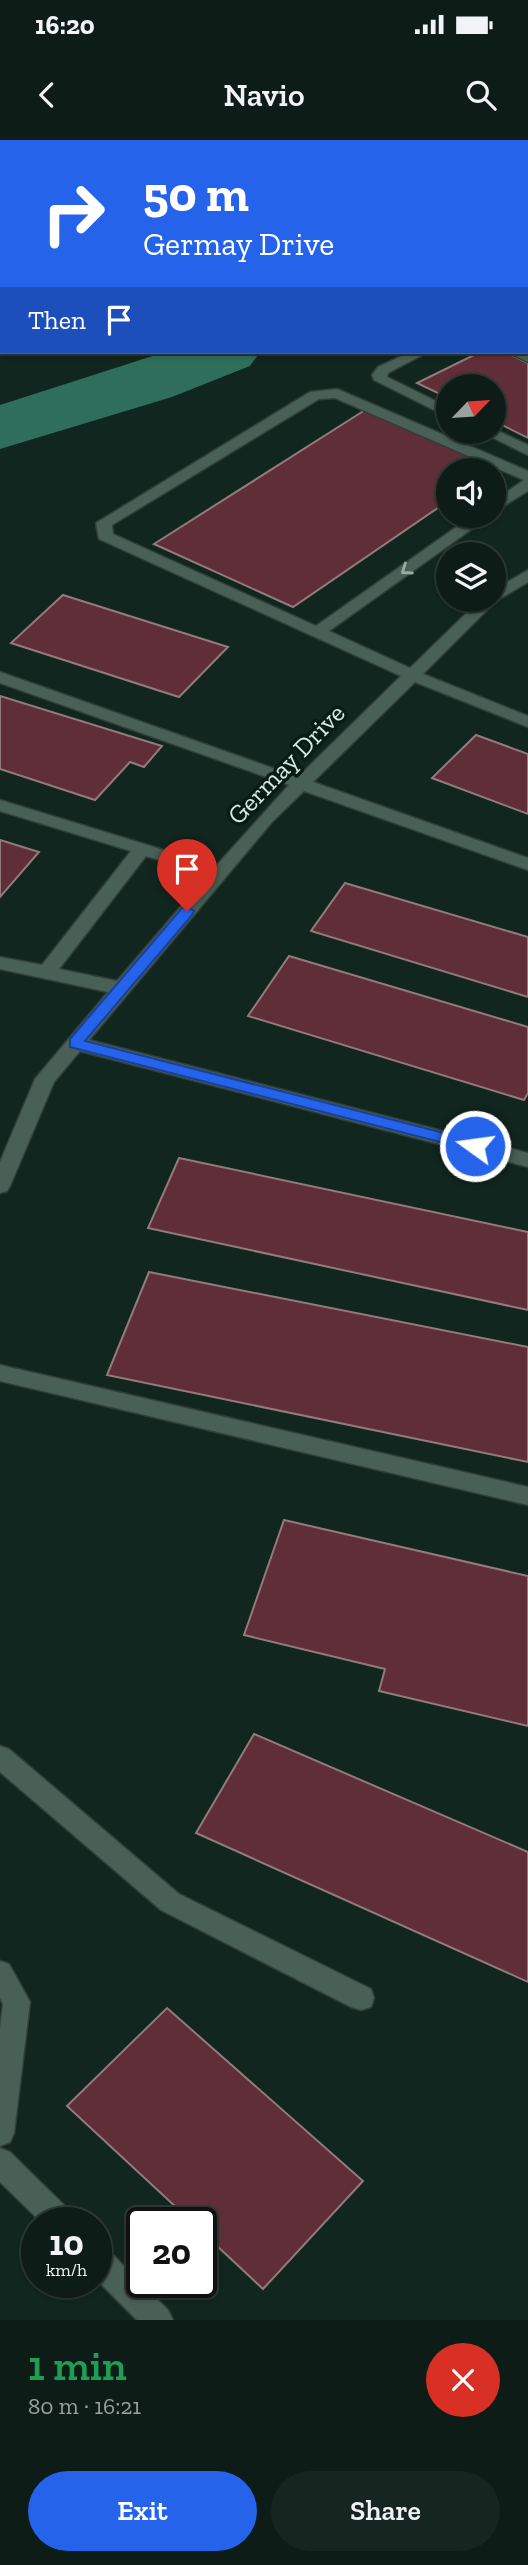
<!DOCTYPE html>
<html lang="en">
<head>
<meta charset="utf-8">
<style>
	:root { --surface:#0d1c17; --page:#162520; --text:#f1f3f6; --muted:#9aa1a1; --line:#2d3a36; --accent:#2563eb }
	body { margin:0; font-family:"Zilla Slab",serif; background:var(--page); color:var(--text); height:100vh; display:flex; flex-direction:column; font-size:26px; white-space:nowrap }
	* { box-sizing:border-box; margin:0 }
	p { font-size:23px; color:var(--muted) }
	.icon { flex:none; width:38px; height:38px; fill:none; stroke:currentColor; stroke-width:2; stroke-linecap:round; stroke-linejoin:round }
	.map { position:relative; height:2180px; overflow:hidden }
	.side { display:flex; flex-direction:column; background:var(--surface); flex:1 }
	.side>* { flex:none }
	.top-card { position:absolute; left:0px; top:0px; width:528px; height:214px; box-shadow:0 2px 5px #0004,0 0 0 2px var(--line); background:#2563eb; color:#fff; overflow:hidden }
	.needle { width:46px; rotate:65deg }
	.tools { position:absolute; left:436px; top:234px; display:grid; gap:14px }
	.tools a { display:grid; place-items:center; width:70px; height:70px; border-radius:50%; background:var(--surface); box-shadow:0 2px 5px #0004,0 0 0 2px var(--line); font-size:35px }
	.speed { position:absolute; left:21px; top:2067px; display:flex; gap:14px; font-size:35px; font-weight:700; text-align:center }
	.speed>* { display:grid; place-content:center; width:91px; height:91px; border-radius:50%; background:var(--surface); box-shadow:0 2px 5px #0004,0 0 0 2px var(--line); line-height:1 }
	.speed small { font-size:18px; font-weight:400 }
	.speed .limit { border:4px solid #111; border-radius:10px; background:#fff; color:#111 }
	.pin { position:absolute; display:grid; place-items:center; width:60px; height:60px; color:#fff; margin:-72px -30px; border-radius:50% 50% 50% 0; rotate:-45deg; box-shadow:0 0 7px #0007 }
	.pin .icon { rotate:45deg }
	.me { position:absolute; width:77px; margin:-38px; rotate:284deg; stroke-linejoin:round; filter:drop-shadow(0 0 5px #0008) }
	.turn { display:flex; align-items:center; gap:24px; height:147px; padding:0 28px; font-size:32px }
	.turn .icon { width:91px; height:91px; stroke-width:2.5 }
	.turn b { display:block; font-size:49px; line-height:60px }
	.then { display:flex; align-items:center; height:66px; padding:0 28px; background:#0003; gap:14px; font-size:26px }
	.round { display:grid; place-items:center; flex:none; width:74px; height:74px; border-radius:37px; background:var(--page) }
	.overview { display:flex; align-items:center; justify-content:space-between; height:119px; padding:0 28px }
	h1 { font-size:42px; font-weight:600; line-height:52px; color:#1e9e55 }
	.action { display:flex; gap:14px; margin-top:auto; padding:14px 28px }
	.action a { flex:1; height:80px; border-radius:42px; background:var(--accent); color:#fff; font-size:28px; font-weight:600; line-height:80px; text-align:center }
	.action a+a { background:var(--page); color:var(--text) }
	.status { display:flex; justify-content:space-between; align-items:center; height:49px; padding:0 35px; background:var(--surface); direction:ltr }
	.status svg { height:19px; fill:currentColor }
	header { display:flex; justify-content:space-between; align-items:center; height:91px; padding:0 28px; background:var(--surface); font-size:32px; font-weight:600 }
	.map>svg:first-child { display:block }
</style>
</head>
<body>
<div class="status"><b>16:20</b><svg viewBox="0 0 49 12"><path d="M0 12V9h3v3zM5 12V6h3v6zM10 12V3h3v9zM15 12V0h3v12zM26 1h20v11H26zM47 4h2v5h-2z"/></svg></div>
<header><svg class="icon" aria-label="back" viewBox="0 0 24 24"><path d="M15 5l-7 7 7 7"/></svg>Navio<svg class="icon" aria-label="search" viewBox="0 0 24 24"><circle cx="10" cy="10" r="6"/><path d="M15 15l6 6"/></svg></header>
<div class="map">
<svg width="528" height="2180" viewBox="0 0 528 2180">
	<rect width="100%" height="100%" fill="#11261f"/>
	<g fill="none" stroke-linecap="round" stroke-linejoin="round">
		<g fill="#2e6e5b" fill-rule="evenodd">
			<rect x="527" y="81" width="1" height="38"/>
			<polygon points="165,212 260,212 250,226 172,257 0,309 0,265"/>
		</g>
	</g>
	<g fill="#602e38" stroke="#927a7d" stroke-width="2">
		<polygon points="480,212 505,212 528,223 528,298 494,281 494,247 448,247 448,258 417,243"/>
		<polygon points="365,270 501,325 493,331 448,331 448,361 293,467 154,404"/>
		<polygon points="63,455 228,507 179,557 11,503"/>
		<polygon points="0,556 162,606 144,627 130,622 95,660 0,629"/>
		<polygon points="476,595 528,614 528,674 432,638"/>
		<polygon points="0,700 39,712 0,757"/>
		<polygon points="345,743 528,797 528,857 311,791"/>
		<polygon points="289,816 528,887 528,953 524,960 248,876"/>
		<polygon points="179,1018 528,1092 528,1170 148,1088"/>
		<polygon points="149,1132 528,1207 528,1322 107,1235"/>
		<polygon points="284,1380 528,1436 528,1586 379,1551 385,1529 244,1495"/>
		<polygon points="254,1594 528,1712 528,1842 196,1693"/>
		<polygon points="167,1868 363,2041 263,2149 201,2091 201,2082 192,2082 67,1966"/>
	</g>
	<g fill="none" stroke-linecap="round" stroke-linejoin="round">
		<defs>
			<g id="minor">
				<polygon points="0,56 2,57 2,65 0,64"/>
				<rect x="0" y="114" width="2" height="9"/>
				<polygon points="0,178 2,178 0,187"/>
				<polygon points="410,212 428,212 388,233 387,237 448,267 448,277 374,240 372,235 378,227"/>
				<polygon points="507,212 528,213 528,222"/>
				<path d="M337,249L528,331V351L494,372V361L524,340L335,258L319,259L112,385L113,394L316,486L472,376H490L329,491L410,528L480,460H494V450L528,430V442L496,461L423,534L528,576V587L415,542L313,642L528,718V730L304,651L272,682L89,900L528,1013V1027L80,911L54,942L10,1046L7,1051L0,1053V1022L35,939L108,852L0,829V817L42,825L131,711L0,671V660L216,726L289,645L0,543V532L298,637L401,536L99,399L96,383L310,252ZM146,716L208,735L117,841L59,829Z"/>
				<polygon points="494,289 528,305 528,315 481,292 494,292"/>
				<polygon points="0,1225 528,1347 528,1365 0,1241"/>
				<polygon points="0,1606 9,1609 179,1754 371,1849 374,1858 371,1867 361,1870 351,1867 161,1770 0,1632"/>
				<polygon points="0,1821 9,1824 30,1862 14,1993 10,2002 0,2006 0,1888 3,1864 0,1858"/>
				<polygon points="0,2008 10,2012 71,2072 75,2082 41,2082 0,2042"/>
				<polygon points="96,2104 106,2108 168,2170 173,2180 137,2180 96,2139"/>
			</g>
		</defs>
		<use href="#minor" stroke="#303f39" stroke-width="3"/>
		<use href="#minor" fill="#496057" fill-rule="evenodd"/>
	</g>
	<defs><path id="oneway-chevron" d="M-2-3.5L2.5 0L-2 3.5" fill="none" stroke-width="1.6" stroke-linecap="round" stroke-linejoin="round" transform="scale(1.75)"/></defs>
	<use stroke="#99aba4" href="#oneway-chevron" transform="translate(406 430) rotate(145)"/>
	<polygon fill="#2563eb" stroke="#184099" stroke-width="2" points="187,767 194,771 192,775 85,901 475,1001 482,1006 480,1010 475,1011 70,907 70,899 182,768"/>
	<g text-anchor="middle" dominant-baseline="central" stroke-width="7" stroke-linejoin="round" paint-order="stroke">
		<g font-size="26" fill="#dbe8e3" stroke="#071d16">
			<text transform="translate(286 624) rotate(-46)">Germay Drive</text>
		</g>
	</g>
</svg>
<div class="tools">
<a><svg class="needle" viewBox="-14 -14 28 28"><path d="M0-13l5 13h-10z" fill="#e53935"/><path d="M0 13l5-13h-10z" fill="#9aa1a1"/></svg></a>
<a><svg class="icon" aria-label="sound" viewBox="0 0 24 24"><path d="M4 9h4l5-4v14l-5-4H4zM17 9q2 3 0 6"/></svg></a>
<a><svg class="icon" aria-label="layers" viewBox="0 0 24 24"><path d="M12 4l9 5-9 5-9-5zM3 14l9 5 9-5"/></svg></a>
</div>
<div class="speed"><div>10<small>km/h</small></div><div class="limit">20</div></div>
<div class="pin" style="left:187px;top:771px;background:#d93025"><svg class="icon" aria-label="arrive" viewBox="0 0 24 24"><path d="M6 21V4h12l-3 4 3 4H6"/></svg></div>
<svg class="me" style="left:475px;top:1006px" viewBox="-20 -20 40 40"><circle r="17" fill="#2563eb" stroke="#fff" stroke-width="3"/><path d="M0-11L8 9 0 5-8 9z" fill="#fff"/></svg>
<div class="top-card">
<div class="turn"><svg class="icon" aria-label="right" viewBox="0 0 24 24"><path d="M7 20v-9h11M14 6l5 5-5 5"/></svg><div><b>50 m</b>Germay Drive</div></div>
<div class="then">Then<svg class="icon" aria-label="arrive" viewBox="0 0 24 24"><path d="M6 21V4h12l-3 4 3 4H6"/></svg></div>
</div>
</div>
<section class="side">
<div class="overview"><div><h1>1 min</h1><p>80 m · 16:21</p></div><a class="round" style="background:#d93025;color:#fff"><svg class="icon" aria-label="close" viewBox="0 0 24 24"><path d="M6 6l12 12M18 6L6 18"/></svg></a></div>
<div class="action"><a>Exit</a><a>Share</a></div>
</section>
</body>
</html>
